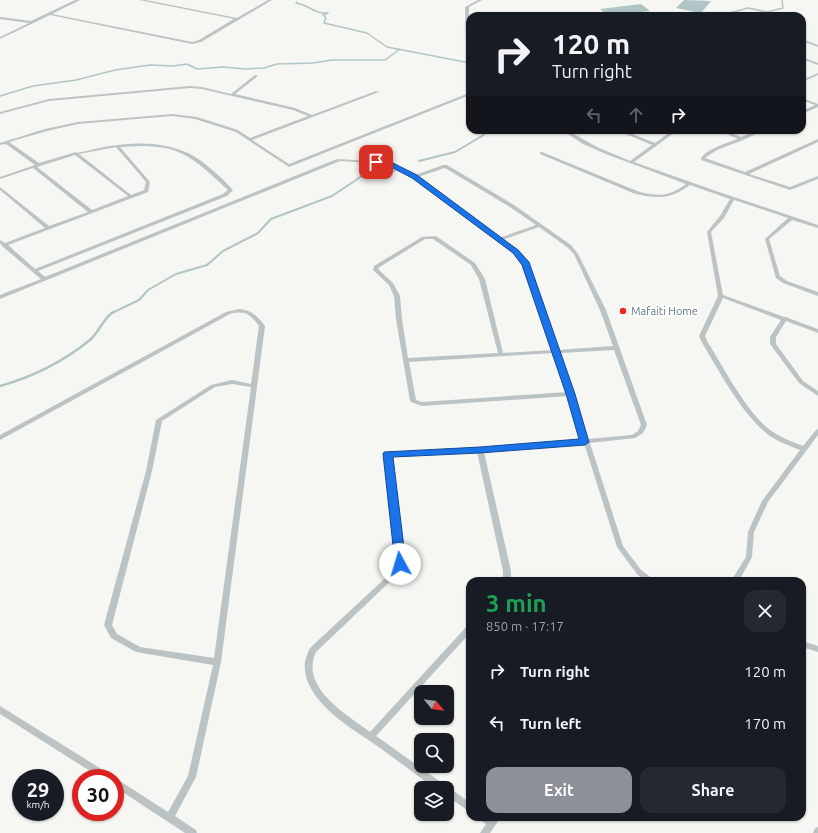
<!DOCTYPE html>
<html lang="en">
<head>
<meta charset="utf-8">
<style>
	:root { --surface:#171b24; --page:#242831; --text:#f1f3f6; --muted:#9ea1a6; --accent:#8c9099 }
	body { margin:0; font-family:Ubuntu,sans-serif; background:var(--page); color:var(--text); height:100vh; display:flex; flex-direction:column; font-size:15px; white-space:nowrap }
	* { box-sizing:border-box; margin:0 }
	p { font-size:13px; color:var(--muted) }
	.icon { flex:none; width:22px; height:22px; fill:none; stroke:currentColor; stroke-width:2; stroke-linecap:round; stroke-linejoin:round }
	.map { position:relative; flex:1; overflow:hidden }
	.side { position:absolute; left:466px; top:577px; width:340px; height:244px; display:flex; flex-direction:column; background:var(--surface); border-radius:12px; box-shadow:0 1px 3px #0004 }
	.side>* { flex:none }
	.guide { position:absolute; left:466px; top:12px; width:340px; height:122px; border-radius:12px; box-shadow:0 1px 3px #0004; background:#171b24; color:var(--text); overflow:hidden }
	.needle { width:26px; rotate:119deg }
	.buttons { position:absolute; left:414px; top:685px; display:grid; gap:8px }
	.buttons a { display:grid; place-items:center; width:40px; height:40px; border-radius:8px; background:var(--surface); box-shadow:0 1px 3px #0004; font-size:20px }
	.speed { position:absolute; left:12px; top:769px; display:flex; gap:8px; font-size:20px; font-weight:700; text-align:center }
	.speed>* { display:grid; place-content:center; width:52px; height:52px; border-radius:50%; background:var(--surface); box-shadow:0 1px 3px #0004; line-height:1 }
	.speed small { font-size:10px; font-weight:400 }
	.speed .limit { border:6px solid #d22; background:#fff; color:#111 }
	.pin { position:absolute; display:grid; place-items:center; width:34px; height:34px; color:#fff; margin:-17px; border-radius:8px; box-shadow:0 2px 6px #0006 }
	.me { position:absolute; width:44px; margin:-22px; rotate:354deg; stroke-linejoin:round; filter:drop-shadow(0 0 3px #0008) }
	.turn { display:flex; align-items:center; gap:14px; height:84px; padding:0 20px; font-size:18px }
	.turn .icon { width:52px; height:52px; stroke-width:2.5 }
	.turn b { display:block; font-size:28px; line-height:34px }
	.lanes { display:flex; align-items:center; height:38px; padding:0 20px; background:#0003; justify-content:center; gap:20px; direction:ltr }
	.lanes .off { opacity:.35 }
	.round { display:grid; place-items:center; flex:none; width:42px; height:42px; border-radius:12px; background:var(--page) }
	.overview { display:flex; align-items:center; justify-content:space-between; height:68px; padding:0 20px }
	h1 { font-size:24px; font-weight:600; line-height:30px; color:#1e9e55 }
	.button { display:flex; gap:8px; margin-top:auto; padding:8px 20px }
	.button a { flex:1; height:46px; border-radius:12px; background:var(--accent); color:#fff; font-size:16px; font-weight:600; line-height:46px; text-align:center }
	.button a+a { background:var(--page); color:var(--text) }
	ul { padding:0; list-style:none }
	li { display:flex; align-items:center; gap:12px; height:52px; padding:0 20px }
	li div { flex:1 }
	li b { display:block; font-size:15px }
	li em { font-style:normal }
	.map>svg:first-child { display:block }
</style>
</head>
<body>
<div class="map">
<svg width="818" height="833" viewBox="0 0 818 833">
	<rect width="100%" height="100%" fill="#f6f6f3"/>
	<g fill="#b2c5c6">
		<polygon points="684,0 711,1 701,13 676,8"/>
		<polygon points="641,4 650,11 608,16 600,9"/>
	</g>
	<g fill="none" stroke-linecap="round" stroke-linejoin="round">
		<g stroke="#b2c5c6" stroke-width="1.5">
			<path d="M297,2L296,3C311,5 310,13 328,13L323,15L326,18L324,23L367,33L387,47L470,63"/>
			<polyline points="718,16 748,8 767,12 783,8 782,0"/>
			<polyline points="0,96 33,86 76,80 115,70 150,65 173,66 187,64 197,69 223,67 245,69 264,68 277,64 313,63 332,60 385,60 400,49"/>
			<polyline points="480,137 491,130"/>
		</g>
		<g stroke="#b2c5c6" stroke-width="2">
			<polyline points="419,161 455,152 482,136"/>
			<polyline points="112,313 139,300 148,290 176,274 207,265 223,251 258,233 271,219 332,196 368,172 394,171"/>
		</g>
		<path stroke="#b2c5c6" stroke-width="2.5" d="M0,386C32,377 64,361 90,340C99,332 103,319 113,312"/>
		<g fill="#bcc3c5" fill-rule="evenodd">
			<polygon points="75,0 80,0 52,14 192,42 199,40 234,19 139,0 146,0 237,18 268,0 272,0 201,42 192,44 50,15 0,39 0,37 29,23 0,19 0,17 31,21"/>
			<polygon points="478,0 482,0 469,7 469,42 466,43 465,7"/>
			<polygon points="802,39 818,45 818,47 802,41"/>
			<polygon points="802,57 818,63 818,65 802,59"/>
			<polygon points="818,73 818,75 802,82 802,80"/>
			<path d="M255,75L258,76L235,94L295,108L312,115L376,91L379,92L252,140L289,164L469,93H470V95L289,167L236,132L195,119L172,116L78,124L47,131L9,142L39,163L73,153L75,152L77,153C113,144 153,137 188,153C204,161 221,177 233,190L227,196L38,271L45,277L337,159L388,162L415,175L443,165H447L514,205L571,245L578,254L606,310L647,425L643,433L635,438L590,443L623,546L641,570L653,579L654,581H645L637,574L617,547L584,443L484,452L511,571V581H503V571L477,452L391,456L404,566L399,573L316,652C299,687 347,715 370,732L467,626L470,625V633L376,736L445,785L446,787L450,788L470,803V812L447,796V788H435C413,773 392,756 370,741C346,725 301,697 305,662C306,657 308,652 310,648L395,569L396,566L385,454L386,452L480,448L582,439L569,396L422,406L411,402L410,401L396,319L394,296L389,285L373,270L374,266L422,237L436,236L475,263L485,279L503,353L553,350L524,264L513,253L413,178L387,164L340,161L0,299V295L41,279L2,246L0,243V240L5,243L45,228L0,190V187L49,226L88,212L33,168L0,179V177L35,165L6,144L0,145V143L45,129L78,122L172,114L197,117L238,130L250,138L308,116L293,110L202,89L190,88L49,101L0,114V112L49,99L190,86L202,87L231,94ZM143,146C150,146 158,147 165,148C191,153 209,173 228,190L223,194L35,269L8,245L148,192L150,182L120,147ZM116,147L146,182L144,190L131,195L79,154ZM75,155L128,196L92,210L37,167ZM445,168L510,207L536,225L499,238L418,177ZM539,227L567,247L574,254L600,310L613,346L558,350L528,264L517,251L502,240ZM425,239H433L471,265L479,279L498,353L408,358L402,319L400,296L393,283L379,270L378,268ZM614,350L641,425L638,431L632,435L588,439L560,353ZM554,353L568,392L422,402L416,400L409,362Z"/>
			<polygon points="802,98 818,104 818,107 802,114 802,111 815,105 802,100"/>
			<path d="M562,130H567L597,147L630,161L652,145L616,130H622L655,143L673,130H678L634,162L716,191L818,225V228L792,220L769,239L780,276L787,281L818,292V296L783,283L776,278L765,239L788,218L734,200L724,218L711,232L723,295L784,317H787L788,318L818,329V333L786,321L776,337V344L803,381L818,391V396L799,383L770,344V337L781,320L723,298L705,336L707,341C724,368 745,410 770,430C780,437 792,442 803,446L816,430L818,429V435L768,502L754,532L752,557L739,581H731L746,557L748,532L762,501L800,450C788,445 775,441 765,432C740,411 718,369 701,341L699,336L718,296L707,232L720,216L730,199L690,185C670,200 656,199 633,193L540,154V152H542L637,191C657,197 669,197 686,184L606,154L583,144Z"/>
			<path d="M719,130H724L741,137L759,130H765L743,140L717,150L706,157L705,158L745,172L818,139V142L749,174L790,187L818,176V179L790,190L701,160V159C704,150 729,142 738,139Z"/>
			<path d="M239,309C252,310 258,317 265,326L221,662L196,777L175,816L196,830L197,833H185L115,787V778L168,812L188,776L213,665L136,652L111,638L104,625L146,471L156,420L211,385L232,380L251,384L259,326C250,314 245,310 230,314L0,440V435L226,312ZM232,384L251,387L214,658L140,647L117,634L112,625L152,471L162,421L215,387Z"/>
			<polygon points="802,641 818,646 818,652 802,647"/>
			<polygon points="0,706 111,775 112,778 101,778 0,714"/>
			<polygon points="479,817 501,817 490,833 480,833 486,824 480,820"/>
			<polygon points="818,827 818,833 813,833 815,828"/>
		</g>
	</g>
	<polygon fill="#1a73e8" stroke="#114b97" points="376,160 391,162 417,175 518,250 529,262 575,394 589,442 585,445 480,453 393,457 406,564 400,568 395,564 383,454 384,452 480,447 579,439 566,394 522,265 513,253 412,178 387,165 374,164 373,162"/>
	<circle fill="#ea2a1f" stroke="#fff" stroke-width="1.5" cx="623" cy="311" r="4"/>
	<g text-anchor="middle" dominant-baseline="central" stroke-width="4" stroke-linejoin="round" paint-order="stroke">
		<g font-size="11" fill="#60777f" stroke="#fff" text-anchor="start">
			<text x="631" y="311">Mafaiti Home</text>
		</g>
	</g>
</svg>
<div class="buttons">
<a><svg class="needle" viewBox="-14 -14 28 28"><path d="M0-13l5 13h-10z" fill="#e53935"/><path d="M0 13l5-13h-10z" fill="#9ea1a6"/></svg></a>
<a><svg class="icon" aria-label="search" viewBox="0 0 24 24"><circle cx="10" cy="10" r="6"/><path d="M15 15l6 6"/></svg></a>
<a><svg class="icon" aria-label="layers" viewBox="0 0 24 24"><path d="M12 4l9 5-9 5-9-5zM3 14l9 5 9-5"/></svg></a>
</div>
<div class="speed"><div>29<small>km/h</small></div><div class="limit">30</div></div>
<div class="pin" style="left:376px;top:162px;background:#d93025"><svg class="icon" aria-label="arrive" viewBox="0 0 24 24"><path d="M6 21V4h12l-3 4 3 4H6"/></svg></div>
<svg class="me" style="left:400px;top:564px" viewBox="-20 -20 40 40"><circle r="19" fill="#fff"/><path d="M0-13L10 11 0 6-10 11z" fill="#1a73e8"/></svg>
<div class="guide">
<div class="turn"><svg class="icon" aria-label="right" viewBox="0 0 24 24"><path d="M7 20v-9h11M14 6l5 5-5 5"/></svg><div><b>120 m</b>Turn right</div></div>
<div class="lanes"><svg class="icon off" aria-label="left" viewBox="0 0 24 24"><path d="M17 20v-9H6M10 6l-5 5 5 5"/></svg><svg class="icon off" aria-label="ahead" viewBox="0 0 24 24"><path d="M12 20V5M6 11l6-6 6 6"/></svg><svg class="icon" aria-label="right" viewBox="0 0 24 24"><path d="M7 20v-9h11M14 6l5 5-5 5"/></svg></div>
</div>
<section class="side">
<div class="overview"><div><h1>3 min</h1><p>850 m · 17:17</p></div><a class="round"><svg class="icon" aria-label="close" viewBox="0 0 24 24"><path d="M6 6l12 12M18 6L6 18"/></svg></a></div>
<ul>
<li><svg class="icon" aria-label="right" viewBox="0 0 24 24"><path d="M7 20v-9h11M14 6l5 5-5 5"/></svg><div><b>Turn right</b></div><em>120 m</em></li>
<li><svg class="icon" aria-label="left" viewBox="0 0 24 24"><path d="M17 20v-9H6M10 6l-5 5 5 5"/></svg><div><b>Turn left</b></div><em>170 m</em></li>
</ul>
<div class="button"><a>Exit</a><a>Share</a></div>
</section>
</div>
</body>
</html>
